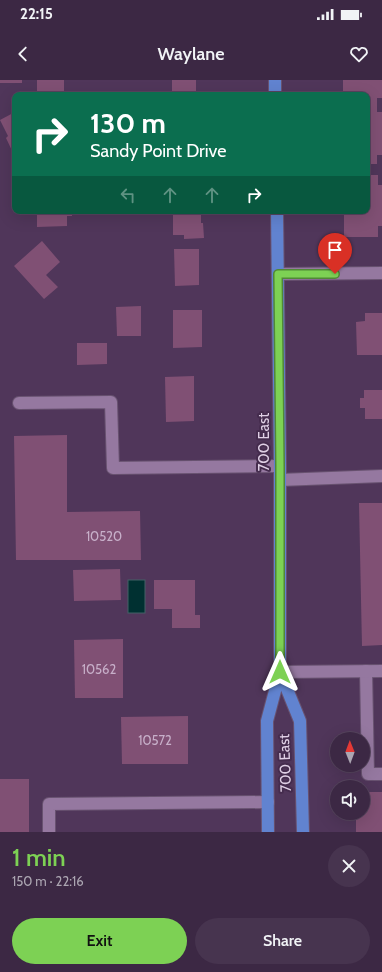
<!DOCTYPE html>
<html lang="en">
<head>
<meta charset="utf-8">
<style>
	:root { --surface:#3c2844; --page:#47344f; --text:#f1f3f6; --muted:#aca6b2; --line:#55445d; --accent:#7dd154 }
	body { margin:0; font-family:Cabin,sans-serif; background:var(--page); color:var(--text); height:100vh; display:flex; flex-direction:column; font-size:15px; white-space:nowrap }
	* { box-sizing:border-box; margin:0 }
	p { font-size:13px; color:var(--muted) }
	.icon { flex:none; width:22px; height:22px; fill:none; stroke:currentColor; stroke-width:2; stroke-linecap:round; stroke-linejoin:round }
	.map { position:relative; height:752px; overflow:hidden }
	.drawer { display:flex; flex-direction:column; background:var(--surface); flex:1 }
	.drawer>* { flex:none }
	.banner { position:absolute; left:12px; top:12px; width:358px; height:122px; border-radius:8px; box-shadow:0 4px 16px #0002,0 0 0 1px var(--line); background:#0b6e4f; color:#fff; overflow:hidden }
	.needle { width:26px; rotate:359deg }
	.fabs { position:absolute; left:330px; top:652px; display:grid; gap:8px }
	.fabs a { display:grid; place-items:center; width:40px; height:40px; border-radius:50%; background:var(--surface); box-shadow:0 4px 16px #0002,0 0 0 1px var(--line); font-size:20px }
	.pin { position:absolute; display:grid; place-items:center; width:34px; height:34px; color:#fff; margin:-41px -17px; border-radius:50% 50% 50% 0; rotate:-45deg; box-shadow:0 0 4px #0007 }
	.pin .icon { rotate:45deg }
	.me { position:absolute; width:44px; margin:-22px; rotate:0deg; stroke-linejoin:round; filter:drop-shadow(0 0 3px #0008) }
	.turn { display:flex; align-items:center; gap:14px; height:84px; padding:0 12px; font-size:18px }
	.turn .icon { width:52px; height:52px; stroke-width:2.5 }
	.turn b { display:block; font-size:28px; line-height:34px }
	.lanes { display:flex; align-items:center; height:38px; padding:0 12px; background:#0003; justify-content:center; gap:20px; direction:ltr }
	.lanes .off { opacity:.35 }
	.round { display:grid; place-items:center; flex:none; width:42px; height:42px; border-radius:21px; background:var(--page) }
	.head { display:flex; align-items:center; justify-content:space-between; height:68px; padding:0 12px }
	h1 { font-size:24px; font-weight:600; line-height:30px; color:var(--accent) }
	.cta { display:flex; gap:8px; margin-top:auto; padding:8px 12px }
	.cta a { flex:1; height:46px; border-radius:24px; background:var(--accent); color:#111; font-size:16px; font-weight:600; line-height:46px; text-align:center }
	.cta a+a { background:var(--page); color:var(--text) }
	.status { display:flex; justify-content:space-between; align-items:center; height:28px; padding:0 20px; background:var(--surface); direction:ltr }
	.status svg { height:11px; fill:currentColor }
	header { display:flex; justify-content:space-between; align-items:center; height:52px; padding:0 12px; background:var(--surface); font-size:18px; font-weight:600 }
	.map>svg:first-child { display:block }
</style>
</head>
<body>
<div class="status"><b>22:15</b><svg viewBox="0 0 49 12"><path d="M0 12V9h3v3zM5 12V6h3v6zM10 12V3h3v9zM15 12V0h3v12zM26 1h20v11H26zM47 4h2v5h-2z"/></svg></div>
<header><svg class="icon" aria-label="back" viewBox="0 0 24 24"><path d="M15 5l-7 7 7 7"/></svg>Waylane<svg class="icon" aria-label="heart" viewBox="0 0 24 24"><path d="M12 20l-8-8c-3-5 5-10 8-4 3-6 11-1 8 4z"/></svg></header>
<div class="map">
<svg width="382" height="752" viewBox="0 0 382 752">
	<rect width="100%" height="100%" fill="#50365a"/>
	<rect fill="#003031" stroke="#436067" x="128" y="500" width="17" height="33"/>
	<g fill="#805074">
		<rect x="0" y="0" width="22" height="3"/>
		<rect x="37" y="0" width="27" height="15"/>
		<rect x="172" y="0" width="24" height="15"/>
		<polygon points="343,0 382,0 382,18 377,18 377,32 382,32 382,75 377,75 377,84 367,84 367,15 343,15"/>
		<polygon points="15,32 15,77 6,58 8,56 0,40"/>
		<polygon points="367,95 378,95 378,105 382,105 382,146 378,146 378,157 344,157 344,131 367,131"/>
		<polygon points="37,131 72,131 72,136 67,136 67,146 37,147"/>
		<polygon points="173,131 201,131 201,143 203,143 204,158 184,159 184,155 173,155"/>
		<polygon points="42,161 60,182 46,195 58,207 44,219 14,186"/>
		<polygon points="174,169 199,169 199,205 175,206"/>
		<polygon points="141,226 141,256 117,256 116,227"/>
		<polygon points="173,230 202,230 202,267 173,268"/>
		<polygon points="365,233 382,233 382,275 357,275 356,242 365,241"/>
		<polygon points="77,263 107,263 107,284 77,285"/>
		<polygon points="194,296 194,341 166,342 165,297"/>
		<polygon points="364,310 382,310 382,339 365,339 365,328 360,328 360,318 364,318"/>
		<polygon points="67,355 67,432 140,431 141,480 16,480 14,356"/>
		<polygon points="359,423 382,423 382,565 362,566"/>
		<polygon points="120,489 121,520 74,521 73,490"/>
		<polygon points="154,500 195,500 195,535 200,535 200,548 172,548 172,529 154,529"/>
		<polygon points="123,559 123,618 75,618 74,560"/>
		<polygon points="188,636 188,684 122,684 121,637"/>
		<rect x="0" y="699" width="29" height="53"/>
		<polygon points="363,712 382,712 382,752 356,752 356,733 363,733"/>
	</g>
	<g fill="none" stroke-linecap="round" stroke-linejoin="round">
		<defs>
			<g id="minor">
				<polyline points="278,194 382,193"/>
				<polyline points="19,323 111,322 113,388 280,386"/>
				<polyline points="280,400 382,396"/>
				<polyline points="366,591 368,694 382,694"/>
				<polyline points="280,592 382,591"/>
				<polyline points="49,752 49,724 268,722"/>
			</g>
			<g id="major">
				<polyline points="275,0 275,15"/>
				<polyline points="280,592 300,641 303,752"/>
				<polyline points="268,752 267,641 280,592 280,386 277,131"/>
			</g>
		</defs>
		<use href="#minor" stroke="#685270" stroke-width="14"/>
		<use href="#major" stroke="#685270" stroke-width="14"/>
		<use href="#minor" stroke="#9578a0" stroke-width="12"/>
		<use href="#major" stroke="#6183d0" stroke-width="12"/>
	</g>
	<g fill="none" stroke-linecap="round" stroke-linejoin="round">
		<defs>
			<polyline id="route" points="280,592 280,386 278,194 335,194"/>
		</defs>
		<use href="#route" stroke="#518837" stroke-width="10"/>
		<use href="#route" stroke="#7dd154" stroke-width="7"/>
	</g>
	<g text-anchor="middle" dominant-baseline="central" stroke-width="4" stroke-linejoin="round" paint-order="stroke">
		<g font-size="13" fill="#c7afc9">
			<text x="104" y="456">10520</text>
			<text x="99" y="589">10562</text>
			<text x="155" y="660">10572</text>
		</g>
		<g font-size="15" fill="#dfcfe5" stroke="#452c4e">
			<text transform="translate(264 362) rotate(-90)">700 East</text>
			<text transform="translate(285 683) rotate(-92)">700 East</text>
		</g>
	</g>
</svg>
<div class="fabs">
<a><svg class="needle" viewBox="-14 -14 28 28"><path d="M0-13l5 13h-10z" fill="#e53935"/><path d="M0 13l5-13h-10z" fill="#aca6b2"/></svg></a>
<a><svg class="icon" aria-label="sound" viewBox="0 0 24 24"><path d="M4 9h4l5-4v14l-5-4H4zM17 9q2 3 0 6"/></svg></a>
</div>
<div class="pin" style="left:335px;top:194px;background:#d93025"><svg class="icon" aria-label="arrive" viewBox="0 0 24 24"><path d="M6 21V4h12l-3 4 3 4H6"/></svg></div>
<svg class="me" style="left:280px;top:592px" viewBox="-20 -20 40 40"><path d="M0-17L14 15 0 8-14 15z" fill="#7dd154" stroke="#fff" stroke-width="4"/></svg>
<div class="banner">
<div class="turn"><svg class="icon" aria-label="right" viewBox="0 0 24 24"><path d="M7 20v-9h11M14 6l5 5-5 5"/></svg><div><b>130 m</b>Sandy Point Drive</div></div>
<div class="lanes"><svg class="icon off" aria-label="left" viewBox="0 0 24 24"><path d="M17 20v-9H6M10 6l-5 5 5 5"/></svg><svg class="icon off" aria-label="ahead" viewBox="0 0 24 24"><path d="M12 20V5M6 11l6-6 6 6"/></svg><svg class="icon off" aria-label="ahead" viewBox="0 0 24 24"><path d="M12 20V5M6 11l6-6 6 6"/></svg><svg class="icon" aria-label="right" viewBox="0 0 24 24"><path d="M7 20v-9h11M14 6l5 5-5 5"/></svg></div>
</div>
</div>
<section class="drawer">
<div class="head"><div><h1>1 min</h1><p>150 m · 22:16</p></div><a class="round"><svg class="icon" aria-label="close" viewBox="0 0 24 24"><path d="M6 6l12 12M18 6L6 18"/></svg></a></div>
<div class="cta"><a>Exit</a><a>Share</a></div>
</section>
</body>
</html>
